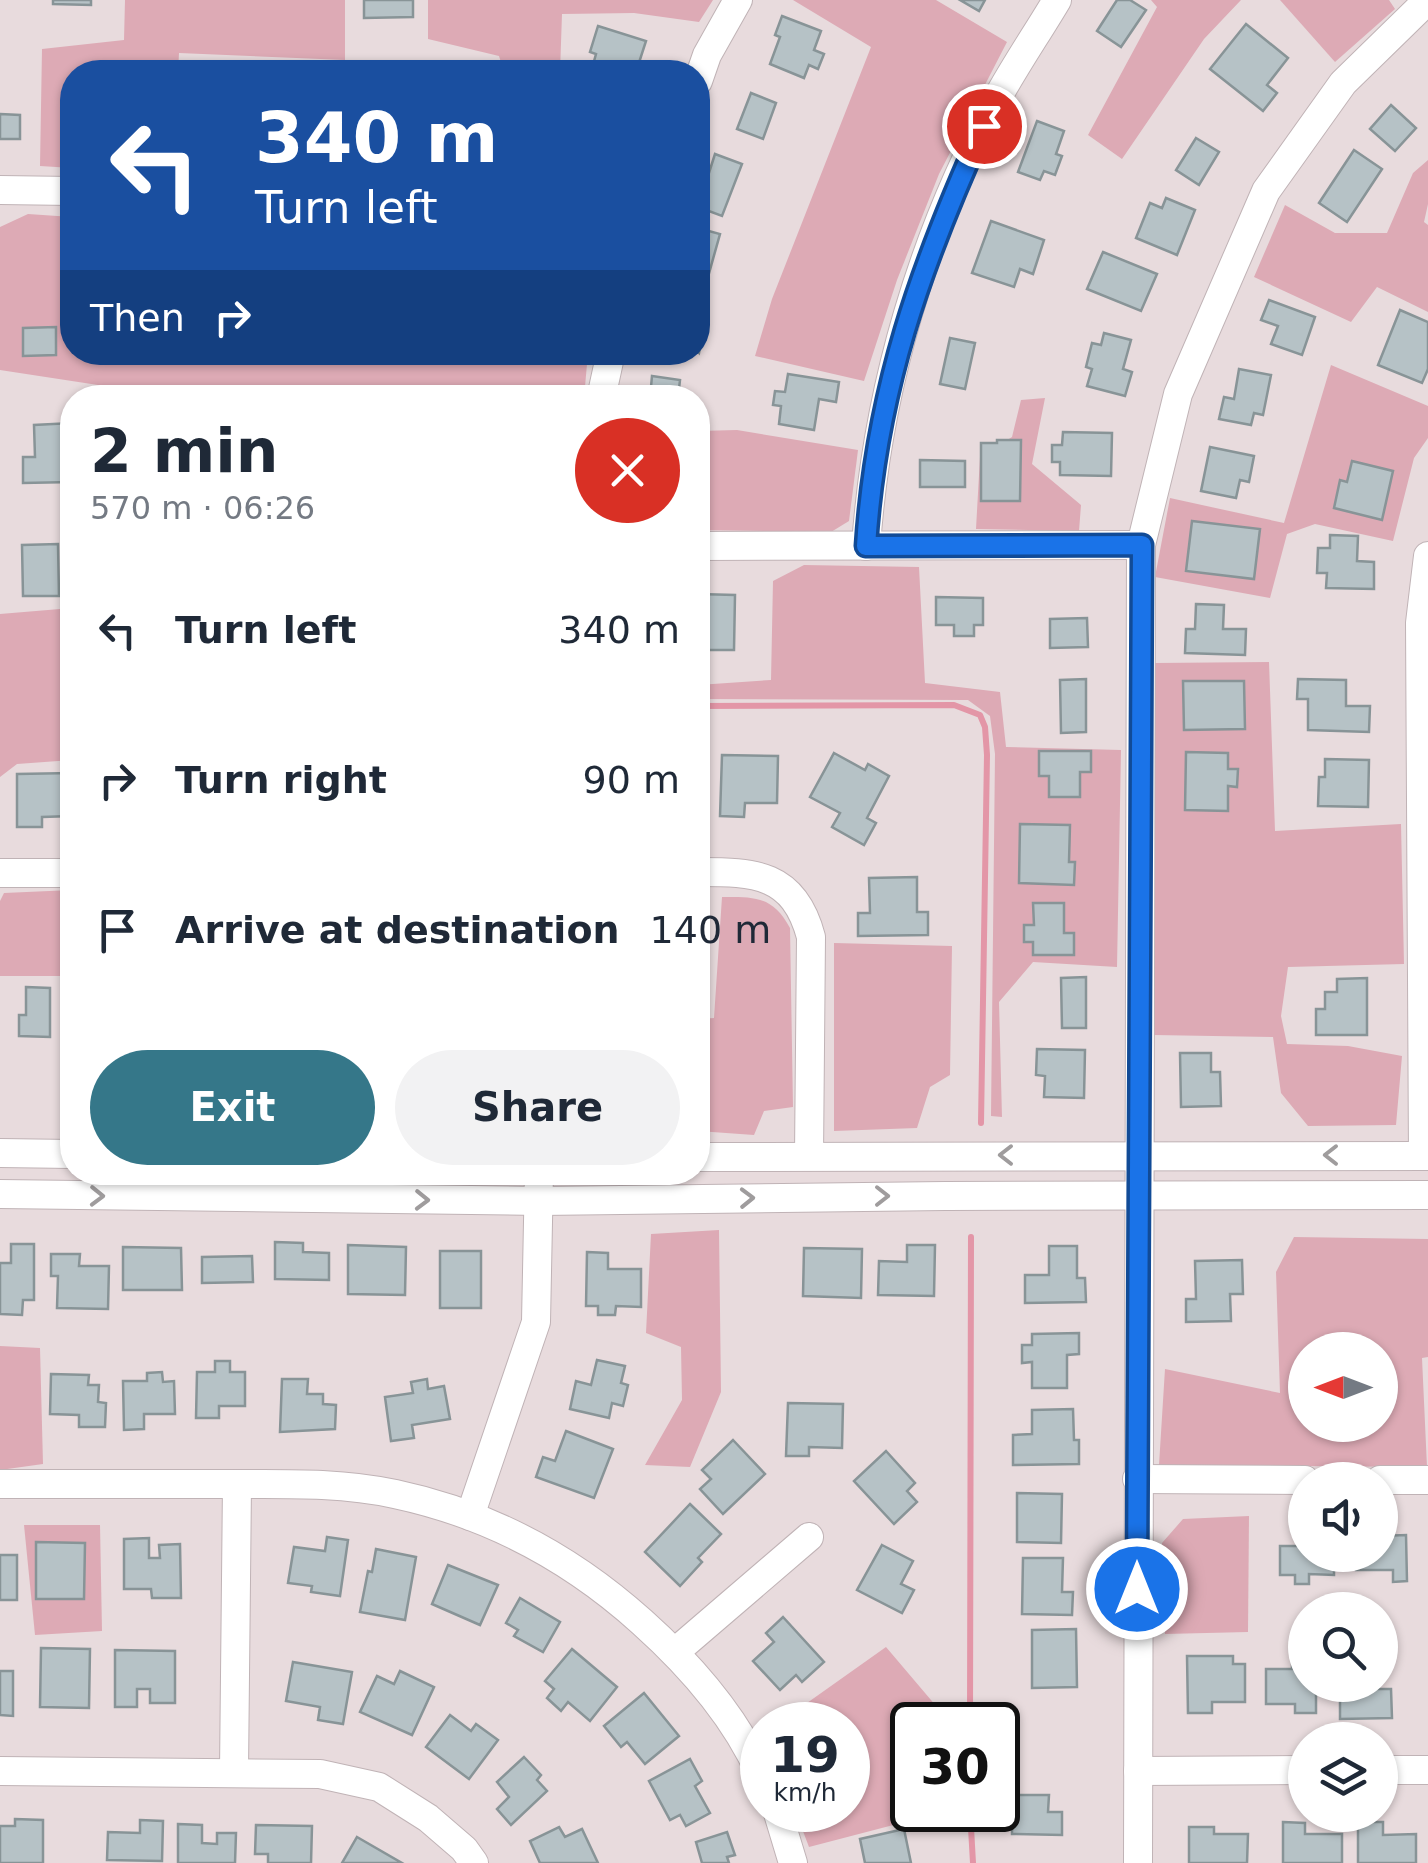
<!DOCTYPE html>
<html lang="en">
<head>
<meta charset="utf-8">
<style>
	:root { --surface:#fff; --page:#f2f2f3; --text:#1f2937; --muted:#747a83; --accent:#357789 }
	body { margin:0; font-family:"DejaVu Sans",sans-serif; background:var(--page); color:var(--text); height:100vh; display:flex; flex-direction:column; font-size:38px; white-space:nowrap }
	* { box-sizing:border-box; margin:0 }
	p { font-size:32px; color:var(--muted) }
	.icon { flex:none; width:55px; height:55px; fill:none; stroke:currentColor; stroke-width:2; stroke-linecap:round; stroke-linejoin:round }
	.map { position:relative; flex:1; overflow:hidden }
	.side { position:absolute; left:60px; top:385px; width:650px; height:800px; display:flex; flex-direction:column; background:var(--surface); border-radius:40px; box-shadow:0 2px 8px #0004 }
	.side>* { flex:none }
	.guide { position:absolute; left:60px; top:60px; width:650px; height:305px; border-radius:40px; box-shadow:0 2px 8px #0004; background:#1a4fa0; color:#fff; overflow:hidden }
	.needle { width:65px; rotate:270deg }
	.controls { position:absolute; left:1288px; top:1332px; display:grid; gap:20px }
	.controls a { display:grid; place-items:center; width:110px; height:110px; border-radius:50%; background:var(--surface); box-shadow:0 2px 8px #0004; font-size:50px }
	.speed { position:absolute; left:740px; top:1702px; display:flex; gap:20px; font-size:50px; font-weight:700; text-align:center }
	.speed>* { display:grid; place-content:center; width:130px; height:130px; border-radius:50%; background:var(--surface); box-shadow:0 2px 8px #0004; line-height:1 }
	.speed small { font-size:25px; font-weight:400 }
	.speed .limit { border:5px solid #111; border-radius:15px; background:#fff; color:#111 }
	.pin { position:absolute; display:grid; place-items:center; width:85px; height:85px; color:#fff; margin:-42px; border:5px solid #fff; border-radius:50%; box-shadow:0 2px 10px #0007 }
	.me { position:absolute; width:110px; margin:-55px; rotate:0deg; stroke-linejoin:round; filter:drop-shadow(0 0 8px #0008) }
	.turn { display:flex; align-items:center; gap:35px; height:210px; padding:0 30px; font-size:45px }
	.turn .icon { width:130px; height:130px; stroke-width:2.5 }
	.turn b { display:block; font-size:70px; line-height:85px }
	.then { display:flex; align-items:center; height:95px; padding:0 30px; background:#0003; gap:20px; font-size:38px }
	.round { display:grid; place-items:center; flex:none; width:105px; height:105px; border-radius:52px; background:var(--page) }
	.overview { display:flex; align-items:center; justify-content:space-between; height:170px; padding:0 30px }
	h1 { font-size:60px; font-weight:700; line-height:75px }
	.button { display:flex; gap:20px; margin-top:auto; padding:20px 30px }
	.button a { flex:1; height:115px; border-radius:60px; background:var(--accent); color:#fff; font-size:40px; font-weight:700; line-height:115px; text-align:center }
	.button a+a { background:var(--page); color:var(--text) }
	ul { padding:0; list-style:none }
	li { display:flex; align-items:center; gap:30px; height:150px; padding:0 30px }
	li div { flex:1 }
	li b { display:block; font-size:38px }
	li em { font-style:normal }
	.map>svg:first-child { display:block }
</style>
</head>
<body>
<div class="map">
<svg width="1428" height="1863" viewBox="0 0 1428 1863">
	<rect width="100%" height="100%" fill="#e8dbdd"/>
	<g fill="#ddaab5" fill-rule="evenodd">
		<polygon points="125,0 345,0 345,60 179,53 178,72 72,72 72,168 40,166 42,49 124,40"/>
		<polygon points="428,0 713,0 699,22 634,13 562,14 560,72 504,72 499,56 428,39"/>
		<polygon points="793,0 936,0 1007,42 939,174 897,280 864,381 755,356 772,299 871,47"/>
		<polygon points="1151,0 1241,0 1204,39 1122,159 1088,135 1157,7"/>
		<polygon points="1280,0 1389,0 1395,9 1335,62"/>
		<polygon points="1428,160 1428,204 1424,222 1428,225 1428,312 1377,287 1351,322 1254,277 1285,205 1335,233 1387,233 1413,173"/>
		<polygon points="28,214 72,217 72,352 494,352 587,364 584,398 112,398 111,387 0,370 0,227"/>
		<polygon points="1331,365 1428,406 1428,438 1414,458 1393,541 1315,524 1287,534 1270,598 1155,577 1170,498 1284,523"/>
		<polygon points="1045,398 1032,464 1081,505 1079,531 976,529 980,457 1012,437 1021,400"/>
		<polygon points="737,430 858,450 849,521 831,532 698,530 698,431"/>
		<polygon points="804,565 919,567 925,683 1000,692 1006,747 1121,750 1117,967 1033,962 999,1002 1002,1117 991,1116 995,754 990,716 968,700 698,699 698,685 771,680 773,581"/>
		<polygon points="72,608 72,760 17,764 0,777 0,614"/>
		<polygon points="1269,662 1275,831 1401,824 1404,964 1288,967 1281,1016 1287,1044 1348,1046 1402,1056 1396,1125 1308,1126 1281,1093 1273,1037 1154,1035 1150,814 1155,663"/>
		<polygon points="698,730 709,730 703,862 698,862"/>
		<polygon points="72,890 72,976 0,976 0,901 4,893"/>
		<path d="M722,897C755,897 773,896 790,928L793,1107L764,1111L754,1135L698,1131V1019L714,1018Z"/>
		<polygon points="834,943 952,946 950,1075 930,1087 917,1128 834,1131"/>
		<polygon points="719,1230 721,1392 690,1467 645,1465 682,1400 681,1347 646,1333 651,1234"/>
		<path d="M1294,1237L1428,1239V1357L1422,1358L1427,1467L1159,1465L1165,1369L1280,1393L1276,1272ZM1305,1350H1380V1425H1305Z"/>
		<polygon points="0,1346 40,1348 43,1464 0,1470"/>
		<polygon points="1249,1516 1248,1632 1165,1634 1162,1543 1183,1519"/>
		<polygon points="24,1525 100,1525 102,1631 35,1635"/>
		<polygon points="886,1647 942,1713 942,1725 912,1725 912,1810 924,1810 901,1823 809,1847 795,1810 848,1810 848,1725 776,1725"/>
	</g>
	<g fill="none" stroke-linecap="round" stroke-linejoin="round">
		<g stroke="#e396a7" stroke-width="6">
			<polyline points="698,706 954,705 980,715 985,727 987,755 981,1123"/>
			<polyline points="970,1725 971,1237"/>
			<polyline points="970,1810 973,1863"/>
		</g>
	</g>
	<g fill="#b6c2c6" stroke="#889497" stroke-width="2.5">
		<polygon points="53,0 91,0 91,5 53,4"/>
		<polygon points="364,0 413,0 413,17 364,18"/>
		<polygon points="960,0 985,0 979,11"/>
		<polygon points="1117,0 1130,0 1146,10 1121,47 1097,31"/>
		<polygon points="782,16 821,31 814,50 824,54 818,69 809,65 804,78 770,64 780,37 775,35"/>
		<polygon points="1246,24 1288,58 1267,85 1277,93 1263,111 1210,69"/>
		<polygon points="598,26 646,41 636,72 591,72 596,54 590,52"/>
		<polygon points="751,93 776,103 763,139 737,129"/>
		<polygon points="1391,105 1416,128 1395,151 1370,129"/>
		<polygon points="0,114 20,115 20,139 0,139"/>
		<polygon points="1037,121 1064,131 1056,154 1062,156 1055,175 1044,171 1040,180 1018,172"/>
		<polygon points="1196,138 1219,152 1199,185 1176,170"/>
		<polygon points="1354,150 1382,169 1347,222 1319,203"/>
		<polygon points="715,154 742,164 722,216 698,207"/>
		<polygon points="1166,198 1195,210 1177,255 1136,238 1150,203 1162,208"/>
		<polygon points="991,221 1044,240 1033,274 1020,269 1014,287 972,273"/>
		<polygon points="698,228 720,234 706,284 698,281"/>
		<polygon points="1103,252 1157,274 1141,311 1087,289"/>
		<polygon points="1269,300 1315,317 1302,355 1271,344 1278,326 1261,320"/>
		<polygon points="1400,310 1428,322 1428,369 1422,383 1378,365"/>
		<polygon points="56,327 56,355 23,356 23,328"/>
		<polygon points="698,328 704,329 699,353 698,352"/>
		<polygon points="1104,333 1131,340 1123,369 1132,372 1125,396 1087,386 1092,369 1086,367 1092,343 1101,345"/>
		<polygon points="950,338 975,343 965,389 940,384"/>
		<polygon points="1239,369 1271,375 1263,415 1254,413 1251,425 1219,419 1224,397 1234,399"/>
		<polygon points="788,374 839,382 836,402 819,399 814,430 779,424 781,406 773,405 775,391 785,392"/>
		<polygon points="652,376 680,380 678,398 650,398"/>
		<polygon points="72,423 72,482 23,483 23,457 35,457 34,425"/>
		<polygon points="1063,432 1112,433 1111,476 1060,475 1060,462 1052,462 1052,445 1062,445"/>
		<polygon points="997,440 1021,440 1020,501 981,501 981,443 997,443"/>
		<polygon points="1210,447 1254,456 1249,482 1240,480 1236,498 1201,491"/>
		<polygon points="920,460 965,461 965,487 920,487"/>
		<polygon points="1352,461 1393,471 1382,520 1334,508 1340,480 1347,482"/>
		<polygon points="1192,521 1260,529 1254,579 1186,571"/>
		<polygon points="1330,535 1358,536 1357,561 1374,562 1374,589 1326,588 1327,573 1317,573 1318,548 1330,548"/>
		<polygon points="58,544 59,596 23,596 22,545"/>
		<polygon points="698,594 735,595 734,650 698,650"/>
		<polygon points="936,597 983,598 983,625 974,625 974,636 954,636 954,625 936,625"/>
		<polygon points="1196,604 1224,605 1223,629 1246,629 1245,655 1185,653 1186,629 1195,629"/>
		<polygon points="1087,618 1088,647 1050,648 1050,619"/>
		<polygon points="1086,679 1086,732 1061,733 1060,680"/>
		<polygon points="1298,679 1346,680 1346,706 1370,706 1369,732 1308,730 1308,699 1297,699"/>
		<polygon points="1183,681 1244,681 1245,729 1184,730"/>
		<polygon points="1039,751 1091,751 1091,772 1080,772 1080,797 1049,797 1049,776 1039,776"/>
		<polygon points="1186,752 1228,753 1228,769 1238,769 1237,787 1228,786 1228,811 1185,810"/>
		<polygon points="834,753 865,770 868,764 889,776 867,818 876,823 864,845 832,827 840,813 810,797"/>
		<polygon points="722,755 778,756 777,803 745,803 744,817 720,816"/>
		<polygon points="1325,759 1369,760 1368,807 1318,806 1319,777 1325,777"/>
		<polygon points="72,773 72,816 42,817 42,827 17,827 17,774"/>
		<polygon points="1020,824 1070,825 1069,862 1075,862 1074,885 1019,883"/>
		<polygon points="917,877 917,912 928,912 928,935 858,936 858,913 870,913 869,878"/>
		<polygon points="1033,903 1064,903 1064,933 1074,933 1074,955 1033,955 1033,942 1024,942 1024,925 1034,925"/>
		<polygon points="1086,977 1086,1028 1062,1028 1061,978"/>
		<polygon points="1367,978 1367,1035 1316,1035 1316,1009 1325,1009 1325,992 1337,992 1337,979"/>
		<polygon points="26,987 50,988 50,1037 19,1036 19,1015 26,1015"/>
		<polygon points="1037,1049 1085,1050 1084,1098 1044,1097 1045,1076 1036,1075"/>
		<polygon points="1180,1053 1211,1053 1211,1072 1220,1072 1221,1106 1181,1107"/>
		<polygon points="275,1242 303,1243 303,1252 329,1253 329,1280 275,1279"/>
		<polygon points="11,1244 34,1244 34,1300 23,1300 22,1315 0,1314 0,1263 11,1263"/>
		<polygon points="348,1245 406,1247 405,1295 348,1294"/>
		<polygon points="907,1245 935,1245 934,1296 878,1295 879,1261 907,1262"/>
		<polygon points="1049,1246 1077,1246 1077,1278 1085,1278 1086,1302 1025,1303 1025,1275 1049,1275"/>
		<polygon points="123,1247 181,1248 182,1290 123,1290"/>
		<polygon points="804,1248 862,1249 861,1298 803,1296"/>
		<rect x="440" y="1251" width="41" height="57"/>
		<polygon points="587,1252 608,1253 608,1269 641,1269 641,1307 616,1306 615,1315 598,1315 598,1306 586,1306"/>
		<polygon points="51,1254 80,1254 79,1266 109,1266 108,1309 57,1308 58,1276 51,1276"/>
		<polygon points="252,1256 253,1282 202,1283 202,1257"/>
		<polygon points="1242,1260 1243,1294 1230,1294 1231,1321 1186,1322 1186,1299 1196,1299 1195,1261"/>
		<polygon points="1079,1333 1079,1354 1067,1355 1067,1388 1032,1388 1032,1362 1022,1363 1022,1345 1032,1345 1032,1334"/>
		<polygon points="597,1360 625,1366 621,1383 628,1385 623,1406 612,1403 609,1418 570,1409 576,1381 591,1385"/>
		<polygon points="215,1361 230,1361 230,1372 245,1372 245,1406 219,1406 219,1418 196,1418 197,1372 215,1372"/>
		<polygon points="162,1372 163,1382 174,1381 175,1414 144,1414 144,1429 124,1430 123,1381 147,1381 147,1373"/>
		<polygon points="51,1374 89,1375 88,1385 99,1385 98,1402 106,1403 105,1427 79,1427 79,1415 50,1414"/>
		<polygon points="282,1379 308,1379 307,1394 323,1394 323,1404 336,1405 335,1429 280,1432"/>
		<polygon points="427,1379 428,1389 444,1386 450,1419 412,1425 414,1438 391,1441 385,1397 413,1393 411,1382"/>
		<polygon points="788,1403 843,1404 842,1448 809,1447 809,1456 786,1456"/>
		<polygon points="1073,1409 1074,1440 1079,1440 1079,1464 1013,1465 1013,1435 1032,1434 1032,1410"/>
		<polygon points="566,1431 613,1449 594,1498 536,1477 543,1457 555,1461"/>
		<polygon points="733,1440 765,1474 723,1514 700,1489 711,1479 702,1470"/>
		<polygon points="886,1451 915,1483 907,1491 917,1502 894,1524 854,1481"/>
		<polygon points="1017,1493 1062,1494 1061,1543 1017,1542"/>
		<polygon points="690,1504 721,1534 698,1558 702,1562 680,1586 645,1552"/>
		<polygon points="1406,1535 1407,1581 1393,1582 1393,1570 1356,1570 1356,1555 1380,1555 1380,1536"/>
		<polygon points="327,1537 348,1540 340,1596 311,1592 312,1586 288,1583 294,1547 325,1551"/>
		<polygon points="149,1538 149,1558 160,1558 159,1545 180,1544 181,1598 152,1598 151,1589 124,1589 124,1539"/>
		<polygon points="36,1542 85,1543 84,1599 36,1599"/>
		<polygon points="882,1545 913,1561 901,1584 914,1590 902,1613 857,1590"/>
		<polygon points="1280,1546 1305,1546 1305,1555 1334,1555 1334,1575 1309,1574 1309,1584 1295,1584 1295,1575 1280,1575"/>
		<polygon points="376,1549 416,1557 405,1620 360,1612 368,1571 372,1572"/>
		<rect x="0" y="1555" width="17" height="45"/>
		<polygon points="1023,1558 1063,1558 1062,1592 1073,1592 1072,1615 1022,1614"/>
		<polygon points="448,1565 498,1585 480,1625 432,1604"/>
		<polygon points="520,1598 560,1622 543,1652 514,1636 518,1630 506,1623"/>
		<polygon points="783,1617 824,1662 802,1682 796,1675 780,1690 753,1661 774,1642 766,1633"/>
		<polygon points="1076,1629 1077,1687 1032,1688 1032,1630"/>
		<polygon points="41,1648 90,1649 89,1708 40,1707"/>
		<polygon points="572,1649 617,1687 590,1721 568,1702 561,1711 547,1698 554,1689 545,1681"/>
		<polygon points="115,1650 175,1651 175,1703 150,1703 150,1689 137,1689 137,1707 115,1707"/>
		<polygon points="1187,1656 1233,1656 1233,1664 1245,1664 1245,1702 1212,1702 1212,1713 1188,1713"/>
		<polygon points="1292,1661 1305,1661 1305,1685 1316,1685 1316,1713 1295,1713 1295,1704 1266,1704 1266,1669 1292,1669"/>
		<polygon points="293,1662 352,1672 343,1724 318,1720 320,1707 286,1701"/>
		<polygon points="0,1671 13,1671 13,1716 0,1715"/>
		<polygon points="400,1671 434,1687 412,1735 360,1712 377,1676 394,1684"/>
		<polygon points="1340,1689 1391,1689 1392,1718 1340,1719"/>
		<polygon points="644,1693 679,1736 645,1764 627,1742 621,1747 604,1726"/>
		<polygon points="450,1715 471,1731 476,1724 498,1740 469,1779 426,1747"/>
		<polygon points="524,1757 541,1775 537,1780 547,1791 511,1825 497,1809 509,1797 497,1782"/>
		<polygon points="690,1759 702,1781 695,1786 710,1813 686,1826 680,1815 670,1820 649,1781"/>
		<polygon points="1012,1795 1049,1795 1048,1812 1062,1812 1062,1835 1012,1834"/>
		<polygon points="15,1819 43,1820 43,1863 0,1863 0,1826 15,1826"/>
		<polygon points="140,1820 163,1821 162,1861 107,1860 108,1832 140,1833"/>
		<polygon points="1283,1822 1305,1823 1305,1834 1342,1834 1342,1863 1283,1863"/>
		<polygon points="1358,1822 1383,1822 1383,1835 1416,1834 1416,1863 1358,1863"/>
		<polygon points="178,1824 202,1825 202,1843 217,1844 217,1833 236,1833 235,1863 178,1863"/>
		<polygon points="256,1825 312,1826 311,1863 268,1863 268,1854 255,1854"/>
		<polygon points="559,1827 565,1837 582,1829 598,1863 540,1863 530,1841"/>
		<polygon points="1189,1827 1214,1827 1214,1834 1248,1834 1247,1863 1189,1863"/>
		<polygon points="904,1829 911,1863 865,1863 860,1839"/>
		<polygon points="727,1832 735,1855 727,1857 729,1863 702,1863 696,1842"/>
		<polygon points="357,1837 402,1863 342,1863"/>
	</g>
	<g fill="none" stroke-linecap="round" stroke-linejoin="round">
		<defs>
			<g id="minor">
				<polyline points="698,81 707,55 738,0"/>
				<polyline points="0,190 72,191"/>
				<polyline points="601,398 611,352"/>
				<polyline points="698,546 1141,545"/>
				<path d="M866,546C877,390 922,235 998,97C1016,64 1038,32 1057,0"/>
				<path d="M698,872C755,872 794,873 811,937L809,1156"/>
				<polyline points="0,873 72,873"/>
				<polyline points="0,1153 72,1154"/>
				<polyline points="1423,1156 1420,623 1428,556"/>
				<polyline points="698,1157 1428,1156"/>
				<polyline points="0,1194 540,1201 945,1196 1428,1195"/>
				<polyline points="1137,1479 1305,1480"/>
				<polyline points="1380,1480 1428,1480"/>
				<path d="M0,1484C76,1484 152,1484 228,1484C283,1484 341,1482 395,1494C489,1514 571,1558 642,1622C690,1665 736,1717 762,1777"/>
				<polyline points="470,1516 536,1322 539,1172"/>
				<polyline points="675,1652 809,1537"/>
				<polyline points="1380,1770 1428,1770"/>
				<polyline points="0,1771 320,1774 379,1787 428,1818 464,1849 474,1863"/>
				<polyline points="234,1771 237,1484"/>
				<polyline points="1138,1771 1305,1770"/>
				<polyline points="777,1810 793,1863"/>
				<polyline points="1138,1863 1141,545 1178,394 1266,191 1343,83 1428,0"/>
			</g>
		</defs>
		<use href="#minor" stroke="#c0b3b6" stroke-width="30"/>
		<use href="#minor" stroke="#fff" stroke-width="28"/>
	</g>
	<defs><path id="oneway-chevron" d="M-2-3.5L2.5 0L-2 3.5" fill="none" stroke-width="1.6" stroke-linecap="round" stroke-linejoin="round" transform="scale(2.5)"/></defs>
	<g stroke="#9f9c9d">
		<use href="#oneway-chevron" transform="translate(1006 1155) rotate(180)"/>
		<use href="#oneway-chevron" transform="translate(1331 1155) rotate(-180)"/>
		<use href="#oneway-chevron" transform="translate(97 1196) rotate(1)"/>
		<use href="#oneway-chevron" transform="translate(882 1196)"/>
		<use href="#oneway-chevron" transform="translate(747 1198) rotate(-1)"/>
		<use href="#oneway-chevron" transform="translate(422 1200) rotate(1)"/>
	</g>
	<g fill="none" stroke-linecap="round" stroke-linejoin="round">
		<defs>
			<path id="route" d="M984,126C920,267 876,391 866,546L1142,545L1137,1589"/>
		</defs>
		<use href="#route" stroke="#114b97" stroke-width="25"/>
		<use href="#route" stroke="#1a73e8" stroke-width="18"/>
	</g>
</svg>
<div class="controls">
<a><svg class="needle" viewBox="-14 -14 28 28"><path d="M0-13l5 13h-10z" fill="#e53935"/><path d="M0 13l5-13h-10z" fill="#747a83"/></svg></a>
<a><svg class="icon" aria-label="sound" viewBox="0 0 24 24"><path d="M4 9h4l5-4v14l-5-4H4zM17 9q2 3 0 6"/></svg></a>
<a><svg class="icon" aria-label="search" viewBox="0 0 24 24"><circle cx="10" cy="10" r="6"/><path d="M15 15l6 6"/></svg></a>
<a><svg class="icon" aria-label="layers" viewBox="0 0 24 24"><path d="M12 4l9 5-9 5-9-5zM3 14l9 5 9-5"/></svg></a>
</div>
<div class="speed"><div>19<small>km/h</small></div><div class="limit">30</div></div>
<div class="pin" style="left:984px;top:126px;background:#d93025"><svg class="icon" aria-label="arrive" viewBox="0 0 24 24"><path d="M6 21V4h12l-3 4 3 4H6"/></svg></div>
<svg class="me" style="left:1137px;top:1589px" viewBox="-20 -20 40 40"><circle r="17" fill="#1a73e8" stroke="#fff" stroke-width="3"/><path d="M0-11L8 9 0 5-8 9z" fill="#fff"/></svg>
<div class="guide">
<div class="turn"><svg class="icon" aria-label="left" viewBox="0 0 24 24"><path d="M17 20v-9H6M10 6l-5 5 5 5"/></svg><div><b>340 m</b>Turn left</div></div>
<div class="then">Then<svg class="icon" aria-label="right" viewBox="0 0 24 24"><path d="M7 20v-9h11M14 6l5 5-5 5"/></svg></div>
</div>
<section class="side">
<div class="overview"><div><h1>2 min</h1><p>570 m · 06:26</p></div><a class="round" style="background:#d93025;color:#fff"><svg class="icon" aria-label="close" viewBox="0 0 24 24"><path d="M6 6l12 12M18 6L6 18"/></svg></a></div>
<ul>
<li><svg class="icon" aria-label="left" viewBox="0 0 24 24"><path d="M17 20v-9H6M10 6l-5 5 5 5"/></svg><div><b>Turn left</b></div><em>340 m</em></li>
<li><svg class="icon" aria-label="right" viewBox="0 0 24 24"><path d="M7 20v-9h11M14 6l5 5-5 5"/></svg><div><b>Turn right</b></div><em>90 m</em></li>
<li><svg class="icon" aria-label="arrive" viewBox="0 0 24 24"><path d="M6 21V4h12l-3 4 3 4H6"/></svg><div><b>Arrive at destination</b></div><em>140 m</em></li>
</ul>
<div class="button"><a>Exit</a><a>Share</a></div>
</section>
</div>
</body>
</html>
